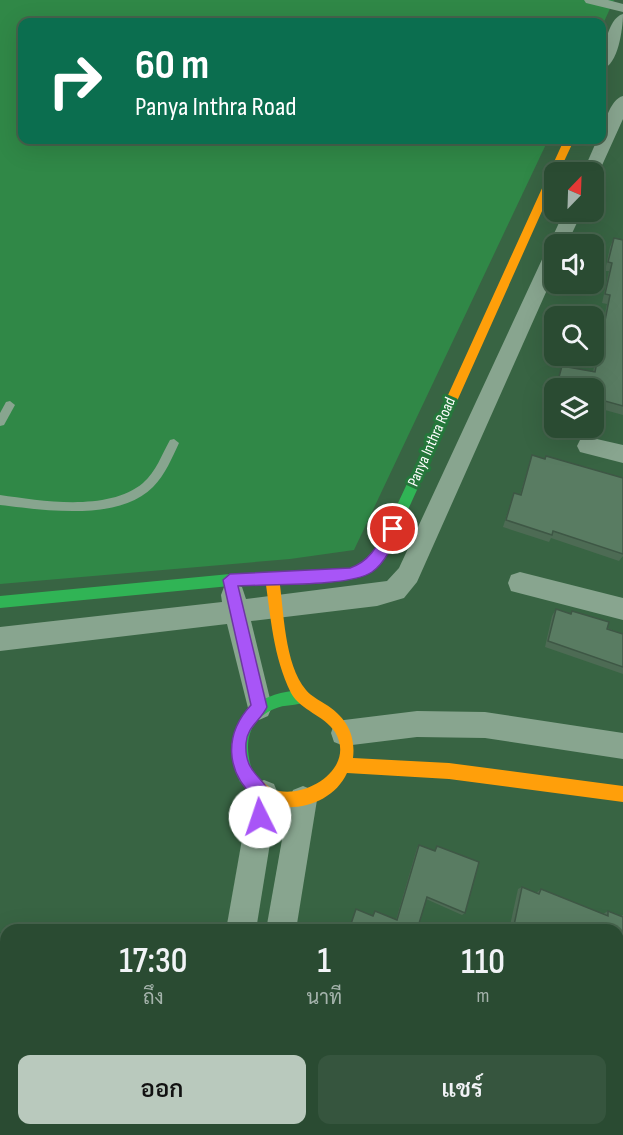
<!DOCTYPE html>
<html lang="th">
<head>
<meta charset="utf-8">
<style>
	:root { --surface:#2a4b32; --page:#36553e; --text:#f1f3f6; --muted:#a5b3ac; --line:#46634d; --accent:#b9c9bd }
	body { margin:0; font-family:"Sofia Sans Condensed",Sarabun,sans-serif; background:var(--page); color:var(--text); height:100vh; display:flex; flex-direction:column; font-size:22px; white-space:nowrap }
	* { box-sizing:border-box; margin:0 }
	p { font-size:20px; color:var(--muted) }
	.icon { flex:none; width:33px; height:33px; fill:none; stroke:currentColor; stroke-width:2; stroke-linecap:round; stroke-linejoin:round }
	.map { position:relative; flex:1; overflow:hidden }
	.sheet { position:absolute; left:0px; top:924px; width:624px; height:212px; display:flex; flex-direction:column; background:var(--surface); border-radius:18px 18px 0 0; box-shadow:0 6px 24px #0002,0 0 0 2px var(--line) }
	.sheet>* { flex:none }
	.banner { position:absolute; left:18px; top:18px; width:588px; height:126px; border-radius:12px; box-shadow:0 6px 24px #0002,0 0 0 2px var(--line); background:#0b6e4f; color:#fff; overflow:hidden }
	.needle { width:39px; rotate:23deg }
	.controls { position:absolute; left:544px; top:162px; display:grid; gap:12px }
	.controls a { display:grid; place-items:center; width:60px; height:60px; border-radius:12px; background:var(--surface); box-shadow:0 6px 24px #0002,0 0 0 2px var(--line); font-size:30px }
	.pin { position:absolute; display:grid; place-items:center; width:51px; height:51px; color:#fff; margin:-26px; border:3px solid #fff; border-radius:50%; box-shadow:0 2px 6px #0007 }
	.me { position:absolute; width:66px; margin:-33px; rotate:356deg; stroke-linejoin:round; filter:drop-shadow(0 0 4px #0008) }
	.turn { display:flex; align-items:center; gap:21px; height:126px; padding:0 18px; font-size:27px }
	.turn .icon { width:78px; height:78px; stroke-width:2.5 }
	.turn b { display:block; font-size:42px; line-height:51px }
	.eta { display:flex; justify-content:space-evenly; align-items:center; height:102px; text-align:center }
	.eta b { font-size:36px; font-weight:600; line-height:42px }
	.cta { display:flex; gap:12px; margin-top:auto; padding:12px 18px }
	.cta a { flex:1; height:69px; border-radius:12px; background:var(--accent); color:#111; font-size:24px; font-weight:600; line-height:69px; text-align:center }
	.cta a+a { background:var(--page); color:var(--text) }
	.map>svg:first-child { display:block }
</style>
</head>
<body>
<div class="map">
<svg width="623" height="1135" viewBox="0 0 623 1135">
	<rect width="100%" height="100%" fill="#386443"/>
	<polygon fill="#308847" points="0,0 614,0 602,26 602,22 22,22 22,140 548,140 354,550 290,559 0,584"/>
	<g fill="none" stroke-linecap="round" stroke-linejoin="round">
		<g fill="#1c592d" fill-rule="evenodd">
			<polygon points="0,932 6,934 6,971 0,969"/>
			<polygon points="426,1130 478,1130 480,1135 428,1135"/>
		</g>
		<g fill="#88a58f" fill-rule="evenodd">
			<polygon points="10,401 15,405 4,425 0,426 0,413 6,402"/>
			<path d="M174,439L179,443C172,458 165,475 153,487C118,522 44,510 0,505V495C42,501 108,512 143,483C156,472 162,454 170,440Z"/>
		</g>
		<g fill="#88a58f" fill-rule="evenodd">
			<polygon points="584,0 608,0 623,4 623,12 586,3"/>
			<path d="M623,14C623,28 618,66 602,69C602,55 607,18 623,14Z"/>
			<path d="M623,96V119L599,172L594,176V172H583L597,140H602C602,127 610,99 623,96Z"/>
			<polygon points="564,212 582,212 567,244 555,244 555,272 417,582 404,598 377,606 251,621 272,707 268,716 259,720 250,716 227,624 0,651 0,627 222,602 221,595 224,587 233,584 242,587 246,599 387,581 399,568"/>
			<polygon points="588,437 623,445 623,463 580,452 577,446 580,440"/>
			<polygon points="520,572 623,598 623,620 511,591 508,583 511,575"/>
			<polygon points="417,711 485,712 623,733 623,759 485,738 417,737 344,746 334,742 331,733 334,724 344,720"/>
			<polygon points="264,780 274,784 278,794 256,930 226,930 250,794 254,784"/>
			<polygon points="303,786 313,790 317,800 296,930 266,930 289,800 293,790"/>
			<polygon points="0,997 6,999 6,1031 0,1029"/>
			<polygon points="618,1107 623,1109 623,1135 606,1135 603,1130 618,1130"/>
			<polygon points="6,1115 6,1130 28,1130 26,1135 0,1135 0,1118"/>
			<polygon points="193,1130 227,1130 226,1135 192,1135"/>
			<rect x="239" y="1130" width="34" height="5"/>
		</g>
		<g fill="#30b455" fill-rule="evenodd">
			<polygon points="439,423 445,428 388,554 372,572 350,580 230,586 0,608 0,596 230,574 350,568 362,564 378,546 433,428"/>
			<path d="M301,690L306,692L308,697L306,702C296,706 285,704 274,709C244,722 244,749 254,776L252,782L246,784L240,782C218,728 246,694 301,690Z"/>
		</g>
		<g fill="#ff9f0a" fill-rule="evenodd">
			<polygon points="564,140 574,140 559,172 555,172 555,182 445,428 443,431 435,431 433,428"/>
			<path d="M272,572L277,574L279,578C284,610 284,664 306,690C311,696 319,700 325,704C345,716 356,734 353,758L449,763L623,786V802L449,779L347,773C328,815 257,821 238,776L240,770L246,768C259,773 263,788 279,791C309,797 356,767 335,732C324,715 301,711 291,693C273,656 271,618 265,578L267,574Z"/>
		</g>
	</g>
	<g fill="#4d6b54">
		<polygon points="614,238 623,240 623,415 594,407 594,388 555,388 555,397 553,396 562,366 593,372 607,304 602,303 609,271 605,271 610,247"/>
		<polygon points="532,455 623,478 623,556 619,561 551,538 549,542 503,527 514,493 520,495"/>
		<polygon points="556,609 623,634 623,674 545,647 552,616"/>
		<polygon points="419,845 435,851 437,846 465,913 462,915 426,899 417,930 372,916 396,920 417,848"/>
		<polygon points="522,887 536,893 541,889 603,914 608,911 621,916 623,915 623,1059 618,1057 618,930 509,930 518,889"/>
	</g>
	<g fill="#597c62" stroke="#3e5745" stroke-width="1.5">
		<polygon points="614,238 623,240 623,406 594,398 594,388 556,388 562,366 595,372 610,295 605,294 612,263 608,262"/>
		<polygon points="532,455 545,459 546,456 623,478 623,554 553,531 552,535 506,520 514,493 521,495"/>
		<polygon points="556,609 571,614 572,611 609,622 607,629 623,634 623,667 548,641"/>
		<polygon points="419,845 435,851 437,846 479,862 465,913 427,897 417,930 349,930 356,909 373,916 375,911 397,920"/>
		<polygon points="522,887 539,894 541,889 608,916 608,911 623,917 623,1057 618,1055 618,930 513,930"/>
	</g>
	<path fill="#a855f7" stroke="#6d37a1" stroke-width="1.5" d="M393,523L399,529C393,544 386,562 372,572C350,587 268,584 238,586L267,707C261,720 247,727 246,743C243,786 285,776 266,822L260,825L255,822L252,817L255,798C225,771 224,734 251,705L223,580L230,574L350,568C371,561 378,544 388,525Z"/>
	<g text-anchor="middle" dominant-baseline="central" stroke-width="6" stroke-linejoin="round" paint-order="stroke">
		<g font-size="16" fill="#fff" stroke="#25773b">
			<text transform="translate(432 442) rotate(-66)">Panya Inthra Road</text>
		</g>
	</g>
</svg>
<div class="controls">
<a><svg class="needle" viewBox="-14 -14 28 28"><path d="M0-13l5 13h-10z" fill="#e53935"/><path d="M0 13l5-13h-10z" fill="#a5b3ac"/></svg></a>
<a><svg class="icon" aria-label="sound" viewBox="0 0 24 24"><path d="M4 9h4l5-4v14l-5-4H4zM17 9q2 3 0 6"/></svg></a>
<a><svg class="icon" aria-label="search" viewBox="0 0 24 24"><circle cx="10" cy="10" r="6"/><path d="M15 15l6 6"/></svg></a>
<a><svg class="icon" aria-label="layers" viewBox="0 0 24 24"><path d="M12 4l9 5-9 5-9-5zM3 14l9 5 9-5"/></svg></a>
</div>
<div class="pin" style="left:393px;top:529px;background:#d93025"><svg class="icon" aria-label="arrive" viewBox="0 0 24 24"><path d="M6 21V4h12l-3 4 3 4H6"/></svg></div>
<svg class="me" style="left:260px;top:817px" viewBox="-20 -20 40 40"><circle r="19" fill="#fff"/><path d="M0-13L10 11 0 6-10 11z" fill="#a855f7"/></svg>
<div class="banner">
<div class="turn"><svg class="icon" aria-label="right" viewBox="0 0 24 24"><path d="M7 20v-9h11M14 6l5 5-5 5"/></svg><div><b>60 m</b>Panya Inthra Road</div></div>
</div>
<section class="sheet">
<div class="eta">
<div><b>17:30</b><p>ถึง</p></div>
<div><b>1</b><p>นาที</p></div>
<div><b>110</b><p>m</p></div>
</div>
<div class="cta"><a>ออก</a><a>แชร์</a></div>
</section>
</div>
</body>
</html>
